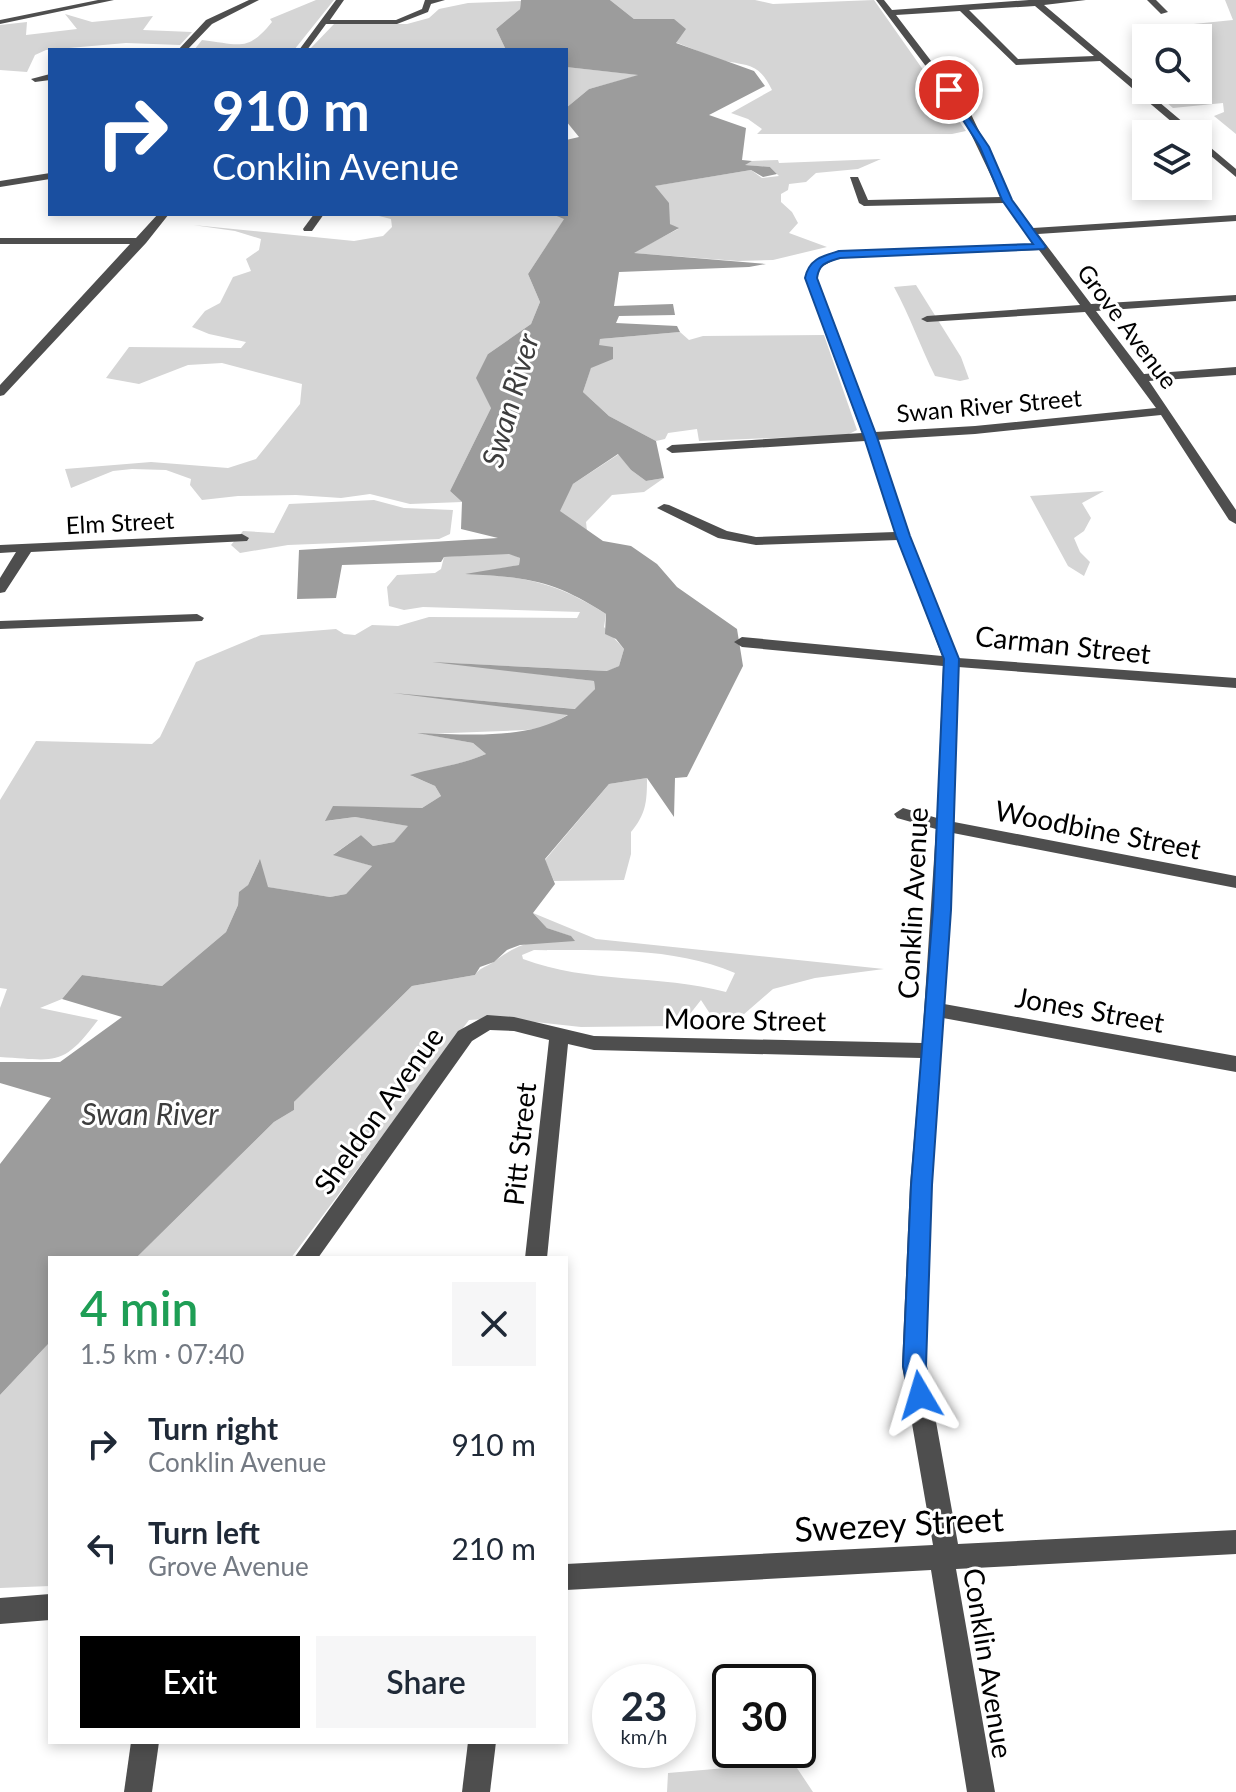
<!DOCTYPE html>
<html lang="en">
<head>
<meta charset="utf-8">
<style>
	:root { --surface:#fff; --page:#f6f6f7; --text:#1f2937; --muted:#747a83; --accent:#000 }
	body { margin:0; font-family:Lato,sans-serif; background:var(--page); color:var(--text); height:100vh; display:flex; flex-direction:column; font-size:30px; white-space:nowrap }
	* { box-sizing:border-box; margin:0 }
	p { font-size:26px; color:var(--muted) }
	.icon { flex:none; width:44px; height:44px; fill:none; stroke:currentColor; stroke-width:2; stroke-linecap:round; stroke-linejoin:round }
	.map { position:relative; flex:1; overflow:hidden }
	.panel { position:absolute; left:48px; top:1256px; width:520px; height:488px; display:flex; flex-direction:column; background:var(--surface); border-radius:0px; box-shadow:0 4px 12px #0003 }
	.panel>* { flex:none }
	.top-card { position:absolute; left:48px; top:48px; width:520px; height:168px; border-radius:0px; box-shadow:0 4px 12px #0003; background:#1a4fa0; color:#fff; overflow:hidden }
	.tools { position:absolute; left:1132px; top:24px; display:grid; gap:16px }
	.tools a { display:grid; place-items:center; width:80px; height:80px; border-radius:0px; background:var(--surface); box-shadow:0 4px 12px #0003; font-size:40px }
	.speed { position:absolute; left:592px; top:1664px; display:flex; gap:16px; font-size:40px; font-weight:700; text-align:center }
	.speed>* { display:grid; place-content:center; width:104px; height:104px; border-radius:50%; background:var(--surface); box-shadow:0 4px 12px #0003; line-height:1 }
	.speed small { font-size:20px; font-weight:400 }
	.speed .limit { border:4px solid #111; border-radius:12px; background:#fff; color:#111 }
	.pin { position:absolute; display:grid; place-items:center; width:68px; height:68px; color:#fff; margin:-34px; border:4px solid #fff; border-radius:50%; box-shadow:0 2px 8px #0007 }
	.me { position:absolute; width:88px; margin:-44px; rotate:353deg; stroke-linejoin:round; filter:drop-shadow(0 0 6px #0008) }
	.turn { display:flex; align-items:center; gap:28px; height:168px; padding:0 32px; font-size:36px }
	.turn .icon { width:104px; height:104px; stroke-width:2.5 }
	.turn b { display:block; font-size:56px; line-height:68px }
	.round { display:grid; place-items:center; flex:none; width:84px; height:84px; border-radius:0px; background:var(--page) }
	.overview { display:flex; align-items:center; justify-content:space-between; height:136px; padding:0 32px }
	h1 { font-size:48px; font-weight:600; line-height:60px; color:#1e9e55 }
	.action { display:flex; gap:16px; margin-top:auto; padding:16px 32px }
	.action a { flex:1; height:92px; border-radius:0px; background:var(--accent); color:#fff; font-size:32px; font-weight:600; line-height:92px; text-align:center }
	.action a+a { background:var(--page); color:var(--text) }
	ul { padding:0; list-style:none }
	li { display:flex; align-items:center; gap:24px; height:104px; padding:0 32px }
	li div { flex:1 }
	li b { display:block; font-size:30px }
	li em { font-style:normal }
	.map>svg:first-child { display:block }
</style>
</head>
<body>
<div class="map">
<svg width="1236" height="1792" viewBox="0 0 1236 1792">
	<rect width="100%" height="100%" fill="#fff"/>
	<g fill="#d5d5d5" fill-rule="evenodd">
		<path d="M316,0H334L294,50H194L202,40C239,44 247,53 272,22L270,19Z"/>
		<path d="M610,0H755L773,4L874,0L966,131L952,134H757L762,129L748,119L731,113L772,90C759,64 751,66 725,61C709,57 692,48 675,42L674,19H634Z"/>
		<polygon points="1225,0 1236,0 1236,134 1214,116 1224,112 1223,103 1173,108 1152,90 1198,90 1198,60 1209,57 1198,49 1198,38 1166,38 1154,28 1233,20"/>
		<polygon points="521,1 520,9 496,29 506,50 309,50 334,24 407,24 429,18 439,9 468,3"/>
		<polygon points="65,14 92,22 153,16 143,30 192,32 180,45 126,43 46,50 35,55 27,72 0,70 0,25 27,22 26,35 77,29"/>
		<polygon points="566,67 640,75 589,89 566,108"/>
		<polygon points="881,159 858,169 816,173 806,182 789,184 788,190 781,194 781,202 792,212 798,223 789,233 827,247 773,260 738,261 632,253 678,229 670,224 654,186 751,170 762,178 779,176 770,167 743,165 752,161 778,160 779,163"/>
		<polygon points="371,214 552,214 565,218 528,274 540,302 531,324 488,354 491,408 450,491 462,502 410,504 370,494 341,498 296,495 238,496 202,500 190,485 191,479 166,470 132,469 113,471 71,488 65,469 151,462 228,468 256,459 300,404 302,384 222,363 188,365 139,384 106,378 129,347 241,348 246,342 209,334 192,327 205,311 220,303 233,277 251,271 246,259 259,250 261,239 235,231 193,225 354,241 383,236 392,227 391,219"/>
		<path d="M916,285L961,357L969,379L960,381L935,376C920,346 910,316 894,287Z"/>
		<polygon points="680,332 689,340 703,336 824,335 857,430 847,435 699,441 697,429 668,433 665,439 656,441 609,416 583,392 600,339"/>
		<polygon points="619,454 631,470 646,481 664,478 644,492 612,495 586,522 587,531 559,511 573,484"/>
		<polygon points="1104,491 1082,503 1091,518 1084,531 1074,538 1080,552 1090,562 1084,576 1068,566 1030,496"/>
		<polygon points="374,500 404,508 453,510 450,534 439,539 288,545 240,553 231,545 243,531 274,533 289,504"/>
		<path d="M509,553L520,558L519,565L471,574C528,577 557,583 606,614L604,627L624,649L619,666L608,671L449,663L594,681L595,689L576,709L427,696L569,714L547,727L526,730L424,734L473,743L486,754C461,765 438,767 412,776L435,786L441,796L422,808L333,807L326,821L355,817L409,826L394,842L373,846L361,835L334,854L372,866L346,894L330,897L267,887L259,861L248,885L240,892L238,905L226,932L162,986L82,975L62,999L40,1008L98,1020C62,1068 56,1060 0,1057V1008L7,989L0,988V800L36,741L152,744L160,737L196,662L261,635L336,629L344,634L355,635L372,625L398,626L429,617L577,618L580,612L423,607L404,610L389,606L387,587L397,575L435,573L441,569L444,557Z"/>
		<path d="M647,778C647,802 646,814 631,832V854L624,880L554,881L545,860L609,784Z"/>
		<path d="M533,913L596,939L884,969L815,978L773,989L743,1015L718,1026L701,1000L686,1019L673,1026L581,1027L498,1018L469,1020L291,1258H136L274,1122L294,1110V1102L412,986L475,975C481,966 488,967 496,960C524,940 537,941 570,936L547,928ZM534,950C600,951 672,946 735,973L726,992C659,974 589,984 523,959L522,955Z"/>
		<polygon points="50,1342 50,1586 0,1588 0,1395"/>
		<polygon points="791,1759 813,1792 667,1792 668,1773 772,1764"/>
	</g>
	<path fill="#9c9c9c" d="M521,0H610L634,19H674L686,29L676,43L754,71L765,86L709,115L746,128L742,160L752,161L745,165L770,167L777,174L763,177L751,170L655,186L669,203L670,224L679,228L634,253L766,264L749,267L619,272L614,306L673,304L675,315L619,316L616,323L677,326L680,332L600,339L599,345L613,347V359L591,368L583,392L609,416L656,441L664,478L646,481L631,470L618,454L573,484L560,511L603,541L631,546L657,564L677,587L737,629L743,666L687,777L675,778L674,817L647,778L609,784L545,859L555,884L533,913L547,928L571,936L575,941L520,945L507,950L494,962L480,967L475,975L412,986L294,1102V1110L274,1122L136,1258H50V1342L0,1395V1164L51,1098L0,1083V1062H60L122,1017L62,999L82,975L162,986L226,932L238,905L239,892L248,885L260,859L268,887L330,897L346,894L372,866L333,855L361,835L373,846L394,842L408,826L355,817L325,821L333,806L422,808L441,796L435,786L410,775C437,767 461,765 486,754L473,743L417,733C465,734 525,741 568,715L393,693L575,709L595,689L594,681L432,662L607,671L619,666L624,649L616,639L605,634L606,614C554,580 526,577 465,574L519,565L520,558L509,554L444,557L441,562L342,565L336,598L297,599L299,550L498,538L461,529L462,502L450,491L491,408L476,378L488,354L531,324L540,302L528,274L564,219L552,214H566V140L579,137L566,121V108L589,89L638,75L566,67V50H506L496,29L520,9Z"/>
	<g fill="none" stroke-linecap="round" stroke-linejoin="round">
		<g fill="#4e4e4e" fill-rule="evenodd">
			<polygon points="98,0 114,0 0,24 0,20"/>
			<polygon points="249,0 259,0 212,24 187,50 178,50 206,20"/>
			<polygon points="336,0 344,0 330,20 396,20 422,9 425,0 445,0 431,4 428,12 397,24 326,24 307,50 299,50"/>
			<path d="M876,0H884L892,10L1029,0H1086L1044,5L1197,134H1186L1100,61L1016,65L960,11L896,15L970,112L1012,200L1033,228L1236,215V221L1038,234L1091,304L1236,295V301L1096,311L1144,374L1236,367V375L1149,381L1236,510V524L1229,520L1161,415L975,434L877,440L910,536L958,658L1236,678V688L958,667L954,822L1236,876V888L953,833L944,1004L1236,1056V1072L943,1018L932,1185L926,1366L958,1544L1236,1530V1554L956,1569L995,1792H967L931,1570L566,1590V1564L933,1545L902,1366L910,1185L921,1058L594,1050L568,1044L547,1258H525L549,1040L514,1031L490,1030L472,1041L318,1258H294L458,1031L487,1015L514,1017L594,1036L922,1043L936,829L897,818L894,814L903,808L937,818L943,666L742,647L734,642L742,637L942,656L898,540L756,545L718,538L657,508L664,504L669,505L727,531L756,537L895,532L865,441L672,453L666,449L672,445L862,433L805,278C810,260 822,255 839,251L1034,244L1004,203L864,206L859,203L850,177H858L868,200L1001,197L961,113ZM1035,6L1094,56L1018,59L969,10ZM1039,250L1080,305L927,316L921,319L927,322L1085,312L1156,408L975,426L875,432L817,278L821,267L840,257Z"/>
			<polygon points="1147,0 1156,0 1168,12 1161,14"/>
			<polygon points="50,74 50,80 35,82 31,79"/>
			<polygon points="1198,137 1236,169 1236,177 1198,145"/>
			<polygon points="50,173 50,179 0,187 0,181"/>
			<polygon points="158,214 169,214 146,243 4,395 0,396 0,385 130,244 0,244 0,238 136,238"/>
			<polygon points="314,214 324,214 312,231 304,231 303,229"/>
			<polygon points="242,534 249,538 247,541 31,552 5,592 0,593 0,578 16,552 0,553 0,545"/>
			<polygon points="197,614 204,618 202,621 0,629 0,621"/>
			<polygon points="50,1594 50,1620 0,1624 0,1598"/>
			<polygon points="131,1742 159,1742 152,1792 124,1792"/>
			<polygon points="468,1742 496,1742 490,1792 462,1792"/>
		</g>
	</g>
	<path fill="#1a73e8" stroke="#114b97" stroke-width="2" d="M949,88L989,147L1012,200L1046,247L1044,249L840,258C827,262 819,263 817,278L877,437L910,536L959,659L951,910L932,1185L926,1366L932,1395L928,1402L920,1406L911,1402L903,1366L911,1185L933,910L944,659L896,536L864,437L805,278C809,259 822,256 839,251L1033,244L1002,200L980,147L944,90Z"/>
	<g text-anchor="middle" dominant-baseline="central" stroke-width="6" stroke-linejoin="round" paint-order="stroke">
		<g font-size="24" fill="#000" stroke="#fff">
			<text transform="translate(1128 326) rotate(53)">Grove Avenue</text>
			<text transform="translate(989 405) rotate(-5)">Swan River Street</text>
			<text transform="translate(120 522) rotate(-3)">Elm Street</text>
		</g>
		<g font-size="28" fill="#000" stroke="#fff">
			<text transform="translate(1063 644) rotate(6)">Carman Street</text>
			<text transform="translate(1098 829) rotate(11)">Woodbine Street</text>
			<text transform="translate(912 903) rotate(-87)">Conklin Avenue</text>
			<text transform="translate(1090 1009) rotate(10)">Jones Street</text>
			<text transform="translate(745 1019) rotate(1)">Moore Street</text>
			<text transform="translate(378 1110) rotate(-54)">Sheldon Avenue</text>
			<text transform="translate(519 1144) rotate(-84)">Pitt Street</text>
			<text transform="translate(989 1663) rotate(81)">Conklin Avenue</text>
		</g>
		<g font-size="30" font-style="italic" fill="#3d3d3d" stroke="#fff">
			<text transform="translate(509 400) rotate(-74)">Swan River</text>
			<text x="150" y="1113">Swan River</text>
		</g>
		<g font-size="34" fill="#000" stroke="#fff">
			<text transform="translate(899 1523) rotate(-3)">Swezey Street</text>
		</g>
	</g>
</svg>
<div class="tools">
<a><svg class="icon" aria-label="search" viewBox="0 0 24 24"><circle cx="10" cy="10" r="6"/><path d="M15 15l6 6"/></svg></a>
<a><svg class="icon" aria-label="layers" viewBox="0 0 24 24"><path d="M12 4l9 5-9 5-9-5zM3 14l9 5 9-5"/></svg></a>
</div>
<div class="speed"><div>23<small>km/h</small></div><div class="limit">30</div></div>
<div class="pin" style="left:949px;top:90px;background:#d93025"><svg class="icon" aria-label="arrive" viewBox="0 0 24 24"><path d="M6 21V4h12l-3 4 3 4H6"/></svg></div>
<svg class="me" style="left:920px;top:1395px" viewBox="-20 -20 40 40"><path d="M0-17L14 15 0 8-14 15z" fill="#1a73e8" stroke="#fff" stroke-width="4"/></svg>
<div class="top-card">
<div class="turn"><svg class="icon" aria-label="right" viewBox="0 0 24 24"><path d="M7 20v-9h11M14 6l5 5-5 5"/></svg><div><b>910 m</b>Conklin Avenue</div></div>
</div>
<section class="panel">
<div class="overview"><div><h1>4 min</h1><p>1.5 km · 07:40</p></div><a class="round"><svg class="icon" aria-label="close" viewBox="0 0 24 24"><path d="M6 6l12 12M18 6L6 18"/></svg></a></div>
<ul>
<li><svg class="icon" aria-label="right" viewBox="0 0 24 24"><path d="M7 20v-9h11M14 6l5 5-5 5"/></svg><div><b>Turn right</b><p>Conklin Avenue</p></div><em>910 m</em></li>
<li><svg class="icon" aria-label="left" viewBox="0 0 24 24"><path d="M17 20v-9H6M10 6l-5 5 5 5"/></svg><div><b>Turn left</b><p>Grove Avenue</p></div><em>210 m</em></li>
</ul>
<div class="action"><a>Exit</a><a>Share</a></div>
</section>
</div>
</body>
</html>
